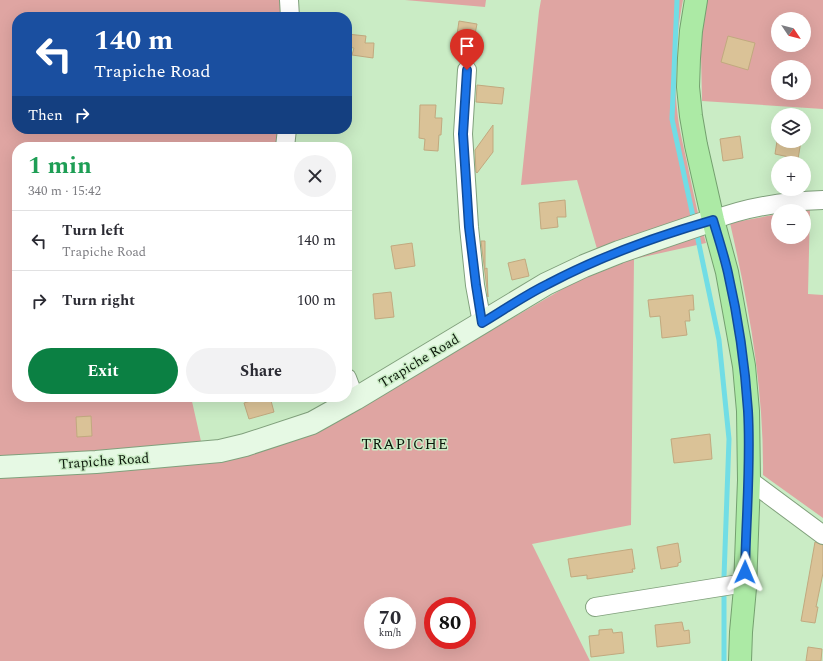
<!DOCTYPE html>
<html lang="en">
<head>
<meta charset="utf-8">
<style>
	:root { --surface:#fff; --page:#f2f2f3; --text:#2b2b33; --muted:#7c7c81; --line:#e1e1e2; --accent:#0b8043 }
	body { margin:0; font-family:Spectral,serif; background:var(--page); color:var(--text); height:100vh; display:flex; flex-direction:column; font-size:15px; white-space:nowrap }
	* { box-sizing:border-box; margin:0 }
	p { font-size:13px; color:var(--muted) }
	.icon { flex:none; width:22px; height:22px; fill:none; stroke:currentColor; stroke-width:2; stroke-linecap:round; stroke-linejoin:round }
	.map { position:relative; flex:1; overflow:hidden }
	.details { position:absolute; left:12px; top:142px; width:340px; height:260px; display:flex; flex-direction:column; background:var(--surface); border-radius:16px; box-shadow:0 4px 16px #0002 }
	.details>* { flex:none }
	.hud { position:absolute; left:12px; top:12px; width:340px; height:122px; border-radius:16px; box-shadow:0 4px 16px #0002; background:#1a4fa0; color:#fff; overflow:hidden }
	.needle { width:26px; rotate:125deg }
	.tools { position:absolute; left:771px; top:12px; display:grid; gap:8px }
	.tools a { display:grid; place-items:center; width:40px; height:40px; border-radius:50%; background:var(--surface); box-shadow:0 4px 16px #0002; font-size:20px }
	.speed { position:absolute; left:364px; top:597px; display:flex; gap:8px; font-size:20px; font-weight:700; text-align:center }
	.speed>* { display:grid; place-content:center; width:52px; height:52px; border-radius:50%; background:var(--surface); box-shadow:0 4px 16px #0002; line-height:1 }
	.speed small { font-size:10px; font-weight:400 }
	.speed .limit { border:6px solid #d22; background:#fff; color:#111 }
	.pin { position:absolute; display:grid; place-items:center; width:34px; height:34px; color:#fff; margin:-41px -17px; border-radius:50% 50% 50% 0; rotate:-45deg; box-shadow:0 0 4px #0007 }
	.pin .icon { rotate:45deg }
	.me { position:absolute; width:44px; margin:-22px; rotate:1deg; stroke-linejoin:round; filter:drop-shadow(0 0 3px #0008) }
	.turn { display:flex; align-items:center; gap:14px; height:84px; padding:0 16px; font-size:18px }
	.turn .icon { width:52px; height:52px; stroke-width:2.5 }
	.turn b { display:block; font-size:28px; line-height:34px }
	.then { display:flex; align-items:center; height:38px; padding:0 16px; background:#0003; gap:8px; font-size:15px }
	.round { display:grid; place-items:center; flex:none; width:42px; height:42px; border-radius:21px; background:var(--page) }
	.overview { display:flex; align-items:center; justify-content:space-between; height:68px; padding:0 16px }
	h1 { font-size:24px; font-weight:700; line-height:30px; color:#1e9e55 }
	.cta { display:flex; gap:8px; margin-top:auto; padding:8px 16px }
	.cta a { flex:1; height:46px; border-radius:24px; background:var(--accent); color:#fff; font-size:16px; font-weight:700; line-height:46px; text-align:center }
	.cta a+a { background:var(--page); color:var(--text) }
	ul { padding:0; list-style:none }
	li { display:flex; align-items:center; gap:12px; height:60px; padding:0 16px; border-top:1px solid var(--line) }
	li div { flex:1 }
	li b { display:block; font-size:15px }
	li em { font-style:normal }
	.map>svg:first-child { display:block }
</style>
</head>
<body>
<div class="map">
<svg width="823" height="661" viewBox="0 0 823 661">
	<rect width="100%" height="100%" fill="#caecc5"/>
	<g fill="#dfa5a2" fill-rule="evenodd">
		<path d="M0,0H295L294,17H17V129H292V147H17V397H191L205,459L394,387L602,266L577,180L521,185L539,11L541,0H683C676,36 673,73 677,109C679,131 685,151 689,172C694,196 699,220 706,243L634,259L631,525L532,544L590,661H0ZM373,606H407V640H373ZM433,606H467V640H433Z"/>
		<polygon points="405,0 486,0 485,7"/>
		<path d="M707,0H823V109L702,101L701,54L702,32ZM778,19H804V45H778ZM778,67H804V93H778Z"/>
		<path d="M810,208L808,294L823,295V518L763,475C764,389 749,306 730,223L778,214V237H804V211H795Z"/>
	</g>
	<g fill="none" stroke-linecap="round" stroke-linejoin="round">
		<g stroke="#71dde5" stroke-width="5">
			<polyline points="677,0 672,119 694,221"/>
			<polyline points="696,230 719,340 729,439 724,577 724,661"/>
		</g>
	</g>
	<g fill="#dac297" stroke="#c1a97f">
		<polygon points="459,21 477,24 473,44 456,41"/>
		<polygon points="347,34 366,36 365,43 374,43 373,58 352,55 354,48 347,47"/>
		<polygon points="728,36 755,43 748,70 721,62"/>
		<polygon points="477,85 504,88 502,104 476,102"/>
		<polygon points="420,105 436,105 435,118 442,118 441,135 439,135 438,151 424,150 425,139 419,138"/>
		<polygon points="493,125 493,152 477,173 476,172 475,150"/>
		<polygon points="740,136 743,158 723,161 720,139"/>
		<polygon points="777,141 801,141 798,159 775,154"/>
		<polygon points="565,200 566,217 557,217 558,227 541,229 539,203"/>
		<polygon points="481,241 485,241 485,269 487,268 488,297"/>
		<polygon points="412,243 415,266 395,269 391,246"/>
		<polygon points="525,259 529,276 512,280 508,263"/>
		<polygon points="391,292 394,317 375,319 373,294"/>
		<polygon points="693,295 694,310 689,310 690,321 685,321 687,335 662,338 660,316 650,317 648,300"/>
		<polygon points="264,397 270,397 274,412 249,419 244,403"/>
		<polygon points="91,416 92,436 77,437 76,417"/>
		<polygon points="710,434 712,459 674,463 671,439"/>
		<polygon points="815,542 823,545 823,573 816,607 818,607 815,623 801,621"/>
		<polygon points="678,543 681,562 678,563 678,566 661,569 657,547"/>
		<polygon points="632,549 635,569 632,569 633,572 587,579 587,575 571,577 568,559"/>
		<polygon points="682,622 684,631 689,630 690,643 657,647 655,625"/>
		<polygon points="612,629 613,633 622,632 624,653 591,657 589,636 599,635 599,630"/>
		<polygon points="808,647 822,649 821,661 806,661"/>
	</g>
	<g fill="none" stroke-linecap="round" stroke-linejoin="round">
		<defs>
			<g id="street">
				<polyline points="289,0 290,17"/>
				<polyline points="467,70 463,134 469,227 475,285 482,323"/>
				<polyline points="285,147 287,129"/>
				<path d="M713,220C750,206 784,201 823,200"/>
				<polyline points="347,378 355,399"/>
				<polyline points="749,480 823,535"/>
				<polyline points="595,607 745,583"/>
			</g>
			<polyline id="secondary" points="0,467 96,462 220,451 245,445 312,423 355,399 546,284 584,266 619,252 713,220"/>
			<polyline id="highway" points="696,0 691,31 689,58 688,87 691,116 696,145 713,220 727,272 744,366 748,411 749,480 745,588 741,632 740,661"/>
		</defs>
		<use href="#street" stroke="#80a07c" stroke-width="20"/>
		<use href="#secondary" stroke="#80a07c" stroke-width="24"/>
		<use href="#highway" stroke="#74a06f" stroke-width="24"/>
		<use href="#street" stroke="#fff" stroke-width="18"/>
		<use href="#secondary" stroke="#e6f9e4" stroke-width="22"/>
		<use href="#highway" stroke="#aceaa5" stroke-width="22"/>
	</g>
	<g fill="none" stroke-linecap="round" stroke-linejoin="round">
		<defs>
			<path id="route" d="M467,70L463,134L469,227L476,285L482,323C504,310 525,295 548,284C599,257 657,236 713,220C718,237 724,255 728,273C738,317 745,365 748,411C751,464 746,518 745,572"/>
		</defs>
		<use href="#route" stroke="#114b97" stroke-width="10"/>
		<use href="#route" stroke="#1a73e8" stroke-width="7"/>
	</g>
	<g text-anchor="middle" dominant-baseline="central" stroke-width="3" stroke-linejoin="round" paint-order="stroke">
		<g font-size="14" fill="#0c180b" stroke="#caecc5">
			<text transform="translate(419 361) rotate(-31)">Trapiche Road</text>
			<text transform="translate(104 461) rotate(-4)">Trapiche Road</text>
		</g>
		<g font-size="15" letter-spacing="1" fill="#0c180b" stroke="#caecc5">
			<text x="405" y="444">TRAPICHE</text>
		</g>
	</g>
</svg>
<div class="tools">
<a><svg class="needle" viewBox="-14 -14 28 28"><path d="M0-13l5 13h-10z" fill="#e53935"/><path d="M0 13l5-13h-10z" fill="#7c7c81"/></svg></a>
<a><svg class="icon" aria-label="sound" viewBox="0 0 24 24"><path d="M4 9h4l5-4v14l-5-4H4zM17 9q2 3 0 6"/></svg></a>
<a><svg class="icon" aria-label="layers" viewBox="0 0 24 24"><path d="M12 4l9 5-9 5-9-5zM3 14l9 5 9-5"/></svg></a>
<a>+</a>
<a>−</a>
</div>
<div class="speed"><div>70<small>km/h</small></div><div class="limit">80</div></div>
<div class="pin" style="left:467px;top:70px;background:#d93025"><svg class="icon" aria-label="arrive" viewBox="0 0 24 24"><path d="M6 21V4h12l-3 4 3 4H6"/></svg></div>
<svg class="me" style="left:745px;top:572px" viewBox="-20 -20 40 40"><path d="M0-17L14 15 0 8-14 15z" fill="#1a73e8" stroke="#fff" stroke-width="4"/></svg>
<div class="hud">
<div class="turn"><svg class="icon" aria-label="left" viewBox="0 0 24 24"><path d="M17 20v-9H6M10 6l-5 5 5 5"/></svg><div><b>140 m</b>Trapiche Road</div></div>
<div class="then">Then<svg class="icon" aria-label="right" viewBox="0 0 24 24"><path d="M7 20v-9h11M14 6l5 5-5 5"/></svg></div>
</div>
<section class="details">
<div class="overview"><div><h1>1 min</h1><p>340 m · 15:42</p></div><a class="round"><svg class="icon" aria-label="close" viewBox="0 0 24 24"><path d="M6 6l12 12M18 6L6 18"/></svg></a></div>
<ul>
<li><svg class="icon" aria-label="left" viewBox="0 0 24 24"><path d="M17 20v-9H6M10 6l-5 5 5 5"/></svg><div><b>Turn left</b><p>Trapiche Road</p></div><em>140 m</em></li>
<li><svg class="icon" aria-label="right" viewBox="0 0 24 24"><path d="M7 20v-9h11M14 6l5 5-5 5"/></svg><div><b>Turn right</b></div><em>100 m</em></li>
</ul>
<div class="cta"><a>Exit</a><a>Share</a></div>
</section>
</div>
</body>
</html>
